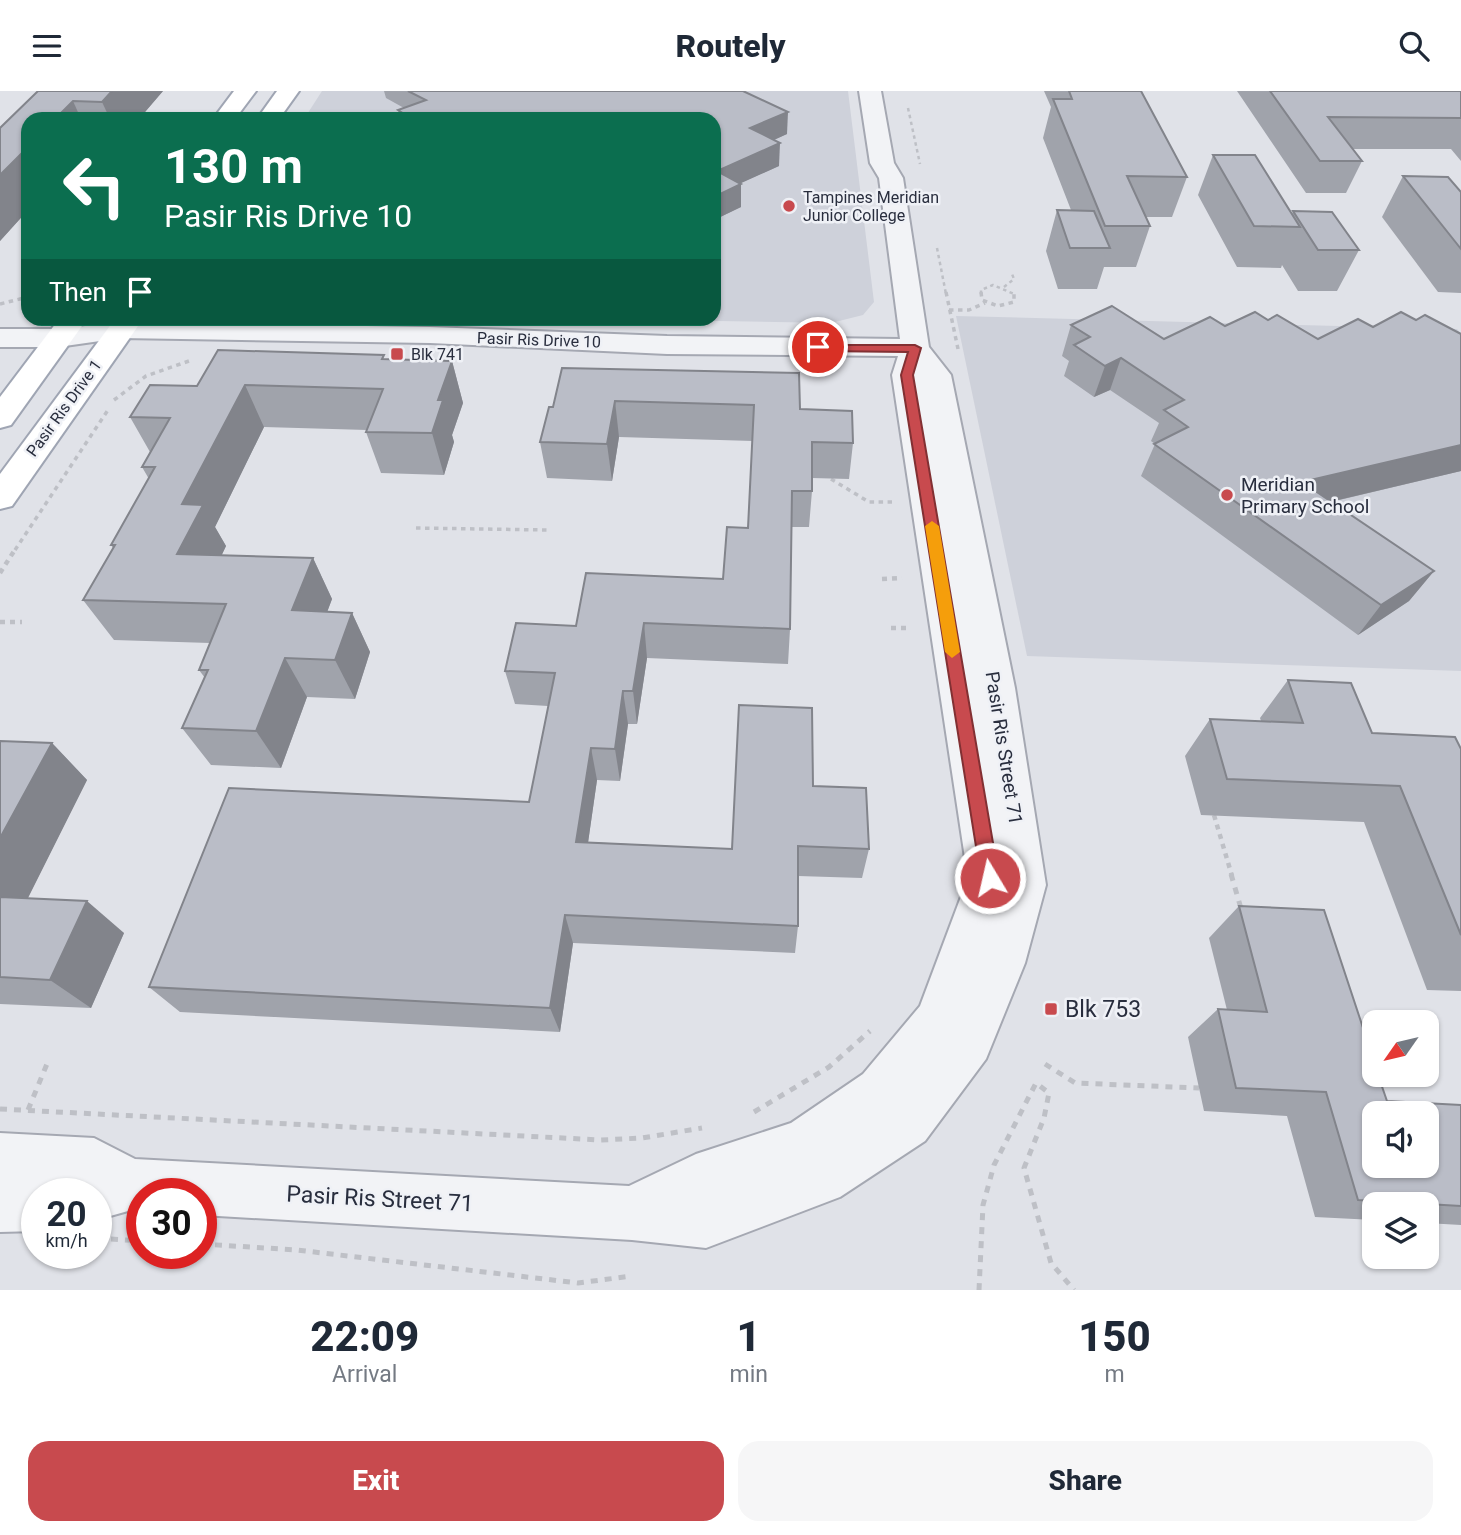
<!DOCTYPE html>
<html lang="en">
<head>
<meta charset="utf-8">
<style>
	:root { --surface:#fff; --page:#f6f6f7; --text:#1f2937; --muted:#747a83; --accent:#c84a4e }
	body { margin:0; font-family:Roboto,sans-serif; background:var(--page); color:var(--text); height:100vh; display:flex; flex-direction:column; font-size:26px; white-space:nowrap }
	* { box-sizing:border-box; margin:0 }
	p { font-size:23px; color:var(--muted) }
	.icon { flex:none; width:38px; height:38px; fill:none; stroke:currentColor; stroke-width:2; stroke-linecap:round; stroke-linejoin:round }
	.map { position:relative; height:1199px; overflow:hidden }
	.panel { display:flex; flex-direction:column; background:var(--surface); flex:1 }
	.panel>* { flex:none }
	.top-card { position:absolute; left:21px; top:21px; width:700px; height:214px; border-radius:21px; box-shadow:0 2px 5px #0004; background:#0b6e4f; color:#fff; overflow:hidden }
	.needle { width:46px; rotate:236deg }
	.buttons { position:absolute; left:1362px; top:919px; display:grid; gap:14px }
	.buttons a { display:grid; place-items:center; width:77px; height:77px; border-radius:14px; background:var(--surface); box-shadow:0 2px 5px #0004; font-size:35px }
	.speed { position:absolute; left:21px; top:1087px; display:flex; gap:14px; font-size:35px; font-weight:700; text-align:center }
	.speed>* { display:grid; place-content:center; width:91px; height:91px; border-radius:50%; background:var(--surface); box-shadow:0 2px 5px #0004; line-height:1 }
	.speed small { font-size:18px; font-weight:400 }
	.speed .limit { border:10px solid #d22; background:#fff; color:#111 }
	.pin { position:absolute; display:grid; place-items:center; width:60px; height:60px; color:#fff; margin:-30px; border:4px solid #fff; border-radius:50%; box-shadow:0 2px 7px #0007 }
	.me { position:absolute; width:77px; margin:-38px; rotate:351deg; stroke-linejoin:round; filter:drop-shadow(0 0 5px #0008) }
	.turn { display:flex; align-items:center; gap:24px; height:147px; padding:0 28px; font-size:32px }
	.turn .icon { width:91px; height:91px; stroke-width:2.5 }
	.turn b { display:block; font-size:49px; line-height:60px }
	.then { display:flex; align-items:center; height:66px; padding:0 28px; background:#0003; gap:14px; font-size:26px }
	.eta { display:flex; justify-content:space-evenly; align-items:center; height:119px; text-align:center }
	.eta b { font-size:42px; font-weight:800; line-height:49px }
	.primary-button { display:flex; gap:14px; margin-top:auto; padding:14px 28px }
	.primary-button a { flex:1; height:80px; border-radius:21px; background:var(--accent); color:#fff; font-size:28px; font-weight:800; line-height:80px; text-align:center }
	.primary-button a+a { background:var(--page); color:var(--text) }
	header { display:flex; justify-content:space-between; align-items:center; height:91px; padding:0 28px; background:var(--surface); font-size:32px; font-weight:800 }
	.map>svg:first-child { display:block }
</style>
</head>
<body>
<header><svg class="icon" aria-label="menu" viewBox="0 0 24 24"><path d="M4 6h16M4 12h16M4 18h16"/></svg>Routely<svg class="icon" aria-label="search" viewBox="0 0 24 24"><circle cx="10" cy="10" r="6"/><path d="M15 15l6 6"/></svg></header>
<div class="map">
<svg width="1461" height="1199" viewBox="0 0 1461 1199">
	<rect width="100%" height="100%" fill="#e0e2e8"/>
	<g fill="#ced1da">
		<polygon points="322,0 848,0 874,211 863,224 831,232 595,228 714,228 714,28 304,28"/>
		<polygon points="956,225 1457,238 1461,243 1461,580 1027,565"/>
	</g>
	<g fill="none" stroke-linecap="round" stroke-linejoin="round">
		<defs>
			<polygon id="minor" points="859,0 881,0 894,72 903,87 929,256 951,284 1015,597 1046,794 1025,872 986,968 925,1050 840,1106 706,1157 632,1149 201,1124 201,1102 142,1102 142,1121 128,1120 96,1129 96,1102 70,1102 72,1098 57,1097 59,1102 37,1102 37,1140 0,1141 0,1042 94,1047 135,1068 629,1095 696,1063 791,1032 863,983 920,915 968,787 892,284 898,265 667,263 430,252 121,247 58,256 0,256 0,238 58,238 121,231 430,236 667,245 900,248 879,87 870,72"/>
			<g id="major">
				<polygon points="234,0 256,0 235,28 213,28"/>
				<polygon points="277,0 299,0 279,28 257,28"/>
				<polygon points="59,228 87,228 11,334 0,337 0,306"/>
				<polygon points="115,228 143,228 12,415 0,418 0,383"/>
			</g>
		</defs>
		<use href="#minor" stroke="#a5a8b2" stroke-width="4"/>
		<use href="#major" stroke="#9fa5b3" stroke-width="4"/>
		<g stroke="#bec0c6" stroke-width="2.5" stroke-dasharray="3.5 3.5" stroke-linecap="butt">
			<polyline points="908,17 920,73"/>
			<polyline points="937,157 946,203"/>
			<polyline points="1004,196 1014,188 1012,183"/>
			<polyline points="981,203 981,199 993,194 1014,203"/>
		</g>
		<g stroke="#bec0c6" stroke-width="3.5" stroke-dasharray="4.5 4.5" stroke-linecap="butt">
			<polyline points="946,201 958,258"/>
			<polyline points="981,201 982,209 998,215 1014,211 1014,201"/>
			<polyline points="0,213 28,206"/>
			<polyline points="949,219 969,219 985,212"/>
			<polyline points="114,309 146,285 189,270"/>
			<polyline points="831,388 869,411 892,411"/>
			<polyline points="416,437 548,439"/>
			<polyline points="15,459 108,319"/>
		</g>
		<g stroke="#bec0c6" stroke-width="4.5" stroke-dasharray="5 5" stroke-linecap="butt">
			<polyline points="0,482 16,457"/>
			<polyline points="882,488 902,487"/>
			<polyline points="0,531 22,531"/>
			<polyline points="891,537 909,537"/>
			<polyline points="1214,724 1232,785"/>
		</g>
		<g stroke="#bec0c6" stroke-width="5" stroke-dasharray="7 7" stroke-linecap="butt">
			<polyline points="1231,783 1242,821"/>
			<polyline points="1045,973 1075,992 1199,997"/>
			<polyline points="0,1018 601,1049 642,1047 702,1037"/>
			<polyline points="28,1019 49,968"/>
			<polyline points="754,1021 829,976 870,940"/>
			<polyline points="111,1148 142,1150"/>
			<polyline points="201,1153 297,1159 578,1192 632,1185"/>
			<polyline points="979,1199 983,1114 994,1074 1036,992 1049,1002 1044,1027 1024,1077 1051,1172 1074,1199"/>
		</g>
		<use href="#minor" fill="#f2f3f6" fill-rule="evenodd"/>
		<use href="#major" fill="#fff" fill-rule="evenodd"/>
	</g>
	<g fill="#a0a3ab">
		<polygon points="38,0 163,0 139,28 28,28 28,119 0,150 0,37"/>
		<polygon points="384,0 744,0 787,43 773,49 779,75 740,92 741,116 714,129 714,28 400,28 398,19 404,17 386,7"/>
		<polygon points="1044,0 1141,0 1187,86 1172,126 1145,126 1150,135 1136,176 1104,176 1097,198 1058,198 1046,160 1057,119 1071,119 1043,47 1051,16"/>
		<polygon points="1237,0 1461,0 1461,70 1451,58 1352,58 1362,70 1346,102 1306,102"/>
		<polygon points="1213,64 1292,123 1293,120 1359,159 1337,200 1298,200 1282,174 1281,177 1237,176 1198,104"/>
		<polygon points="1403,85 1461,101 1461,202 1438,201 1382,126"/>
		<polygon points="1071,234 1164,248 1461,380 1331,411 1434,480 1409,510 1358,544 1141,385 1155,353 1151,350 1159,332 1110,299 1094,306 1064,285 1069,270 1062,265"/>
		<polygon points="385,268 452,270 463,312 452,344 454,351 444,384 381,382 366,341 367,339 264,336 215,436 226,455 221,465 313,467 332,508 327,521 352,522 370,561 355,608 307,606 281,677 211,674 182,637 205,587 199,579 210,552 114,549 83,509 113,457 111,454 149,388 142,376 150,361 130,326 197,295"/>
		<polygon points="562,277 800,318 853,352 849,388 812,387 812,400 809,436 792,436 790,538 788,573 647,567 637,633 628,633 620,690 597,689 588,751 732,758 813,695 869,758 862,787 798,785 798,835 795,862 573,852 560,941 180,921 149,896 529,711 548,615 515,613 505,580 576,535 723,488 748,437 753,350 619,346 612,390 547,387 540,351 553,316"/>
		<polygon points="1288,589 1372,642 1461,658 1461,900 1427,899 1364,731 1201,724 1185,665 1210,628 1261,630 1260,627"/>
		<polygon points="0,650 52,652 87,689 27,808 124,842 91,917 0,913"/>
		<polygon points="1239,815 1387,1010 1461,1014 1461,1134 1426,1132 1426,1113 1374,1113 1374,1129 1315,1126 1287,1025 1204,1020 1188,946 1218,918 1227,919 1209,847"/>
	</g>
	<g fill="#82848b">
		<polygon points="112,0 163,0 139,28 110,28 102,11"/>
		<polygon points="73,10 81,28 55,28"/>
		<polygon points="788,21 787,43 750,60 750,37"/>
		<polygon points="780,52 779,75 717,103 717,80"/>
		<polygon points="28,56 28,119 0,150 0,84"/>
		<polygon points="741,93 741,116 714,129 714,106"/>
		<polygon points="1121,267 1110,299 1094,306 1105,275"/>
		<polygon points="452,270 463,312 452,344 454,351 444,384 432,342 438,309"/>
		<polygon points="245,294 264,336 215,436 226,455 203,504 177,463 182,413"/>
		<polygon points="615,310 619,346 612,390 607,353"/>
		<polygon points="1461,354 1461,380 1283,422 1302,391"/>
		<polygon points="313,467 332,508 313,559 292,519"/>
		<polygon points="1434,480 1409,510 1358,544 1381,514"/>
		<polygon points="352,522 370,561 355,608 335,569"/>
		<polygon points="644,532 647,567 637,633 633,600"/>
		<polygon points="285,567 307,606 281,677 256,640"/>
		<polygon points="623,600 628,633 620,690 615,658"/>
		<polygon points="52,652 87,689 13,837 0,828 0,747"/>
		<polygon points="591,657 597,689 584,780 576,751"/>
		<polygon points="87,810 124,842 91,917 50,889"/>
		<polygon points="565,824 573,852 560,941 550,917"/>
	</g>
	<g fill="#babdc7" stroke="#82848b" stroke-width="2" fill-rule="evenodd">
		<polygon points="38,0 112,0 102,11 73,10 55,28 28,28 28,56 0,84 0,37"/>
		<polygon points="408,0 743,0 788,21 750,37 780,52 717,80 741,93 714,106 714,28 412,28 398,19 426,9"/>
		<polygon points="1069,0 1141,0 1187,86 1127,85 1150,135 1105,135 1053,8 1072,8"/>
		<polygon points="1270,0 1461,0 1461,27 1328,26 1362,70 1320,70"/>
		<polygon points="1213,64 1255,64 1300,136 1254,135"/>
		<polygon points="1403,85 1448,86 1461,101 1461,158"/>
		<polygon points="1057,119 1094,120 1110,157 1070,157"/>
		<polygon points="1293,120 1332,121 1359,159 1318,159"/>
		<polygon points="1112,215 1164,248 1210,226 1225,235 1255,221 1268,229 1277,224 1318,248 1358,228 1373,236 1401,221 1416,229 1425,224 1461,243 1461,354 1302,391 1434,480 1381,514 1154,353 1188,336 1164,319 1184,309 1121,267 1105,275 1074,254 1090,246 1071,234"/>
		<polygon points="218,259 384,264 382,268 452,270 438,309 443,309 432,342 366,341 383,298 245,294 182,413 203,414 177,463 313,467 292,519 352,522 335,569 285,567 256,640 182,637 208,579 199,579 226,513 83,509 115,454 111,454 155,376 142,376 170,327 130,326 150,294 197,295"/>
		<polygon points="562,277 799,282 800,318 852,320 853,352 812,351 812,400 792,400 790,538 644,532 633,600 623,600 615,658 591,657 576,751 732,758 739,614 812,617 813,695 866,697 869,758 798,755 798,835 565,824 550,917 149,896 229,697 529,711 555,582 505,580 516,532 576,535 586,482 723,488 727,436 748,437 754,314 615,310 607,353 540,351 549,316 553,316"/>
		<polygon points="1288,589 1351,592 1372,642 1455,646 1461,658 1461,844 1400,695 1227,688 1210,628 1303,632"/>
		<polygon points="0,650 52,652 0,747"/>
		<polygon points="0,806 87,810 50,889 0,886"/>
		<path d="M1239,815L1324,819L1374,970V984H1378L1387,1010L1461,1014V1115L1358,1109L1326,1001L1236,997L1218,918L1267,921ZM1374,1022H1426V1074H1374Z"/>
	</g>
	<polygon fill="#c84a4e" stroke="#823033" stroke-width="2" points="814,254 915,254 921,257 913,284 999,787 996,792 990,795 984,792 981,787 901,284 908,261 818,260 814,259"/>
	<polygon fill="#f59e0b" points="932,430 939,435 960,561 952,567 945,561 925,435"/>
	<g fill="#c84a4e" stroke="#eff1f6" stroke-width="2.5">
		<circle cx="789" cy="115" r="7"/>
		<rect x="390" y="256" width="14" height="14" rx="3.5"/>
		<circle cx="1227" cy="404" r="7"/>
		<rect x="1044" y="911" width="14" height="14" rx="3.5"/>
	</g>
	<g text-anchor="middle" dominant-baseline="central" stroke-width="5" stroke-linejoin="round" paint-order="stroke">
		<g font-size="16" fill="#292e3e" stroke="#eff1f6" text-anchor="start">
			<text x="803" y="106">Tampines Meridian<tspan x="803" dy="18">Junior College</tspan></text>
			<text x="411" y="263">Blk 741</text>
		</g>
		<g font-size="16" fill="#292e3e" stroke="#eff1f6">
			<text transform="translate(539 249) rotate(2)">Pasir Ris Drive 10</text>
			<text transform="translate(64 317) rotate(-54)">Pasir Ris Drive 1</text>
		</g>
		<g font-size="19" fill="#292e3e" stroke="#eff1f6" text-anchor="start">
			<text x="1241" y="393">Meridian<tspan x="1241" dy="22">Primary School</tspan></text>
		</g>
		<g font-size="19" fill="#292e3e" stroke="#eff1f6">
			<text transform="translate(1004 657) rotate(81)">Pasir Ris Street 71</text>
		</g>
		<g font-size="23" fill="#292e3e" stroke="#eff1f6" text-anchor="start">
			<text x="1065" y="918">Blk 753</text>
		</g>
		<g font-size="23" fill="#292e3e" stroke="#eff1f6">
			<text transform="translate(380 1108) rotate(3)">Pasir Ris Street 71</text>
		</g>
	</g>
</svg>
<div class="buttons">
<a><svg class="needle" viewBox="-14 -14 28 28"><path d="M0-13l5 13h-10z" fill="#e53935"/><path d="M0 13l5-13h-10z" fill="#747a83"/></svg></a>
<a><svg class="icon" aria-label="sound" viewBox="0 0 24 24"><path d="M4 9h4l5-4v14l-5-4H4zM17 9q2 3 0 6"/></svg></a>
<a><svg class="icon" aria-label="layers" viewBox="0 0 24 24"><path d="M12 4l9 5-9 5-9-5zM3 14l9 5 9-5"/></svg></a>
</div>
<div class="speed"><div>20<small>km/h</small></div><div class="limit">30</div></div>
<div class="pin" style="left:818px;top:256px;background:#d93025"><svg class="icon" aria-label="arrive" viewBox="0 0 24 24"><path d="M6 21V4h12l-3 4 3 4H6"/></svg></div>
<svg class="me" style="left:990px;top:787px" viewBox="-20 -20 40 40"><circle r="17" fill="#c84a4e" stroke="#fff" stroke-width="3"/><path d="M0-11L8 9 0 5-8 9z" fill="#fff"/></svg>
<div class="top-card">
<div class="turn"><svg class="icon" aria-label="left" viewBox="0 0 24 24"><path d="M17 20v-9H6M10 6l-5 5 5 5"/></svg><div><b>130 m</b>Pasir Ris Drive 10</div></div>
<div class="then">Then<svg class="icon" aria-label="arrive" viewBox="0 0 24 24"><path d="M6 21V4h12l-3 4 3 4H6"/></svg></div>
</div>
</div>
<section class="panel">
<div class="eta">
<div><b>22:09</b><p>Arrival</p></div>
<div><b>1</b><p>min</p></div>
<div><b>150</b><p>m</p></div>
</div>
<div class="primary-button"><a>Exit</a><a>Share</a></div>
</section>
</body>
</html>
